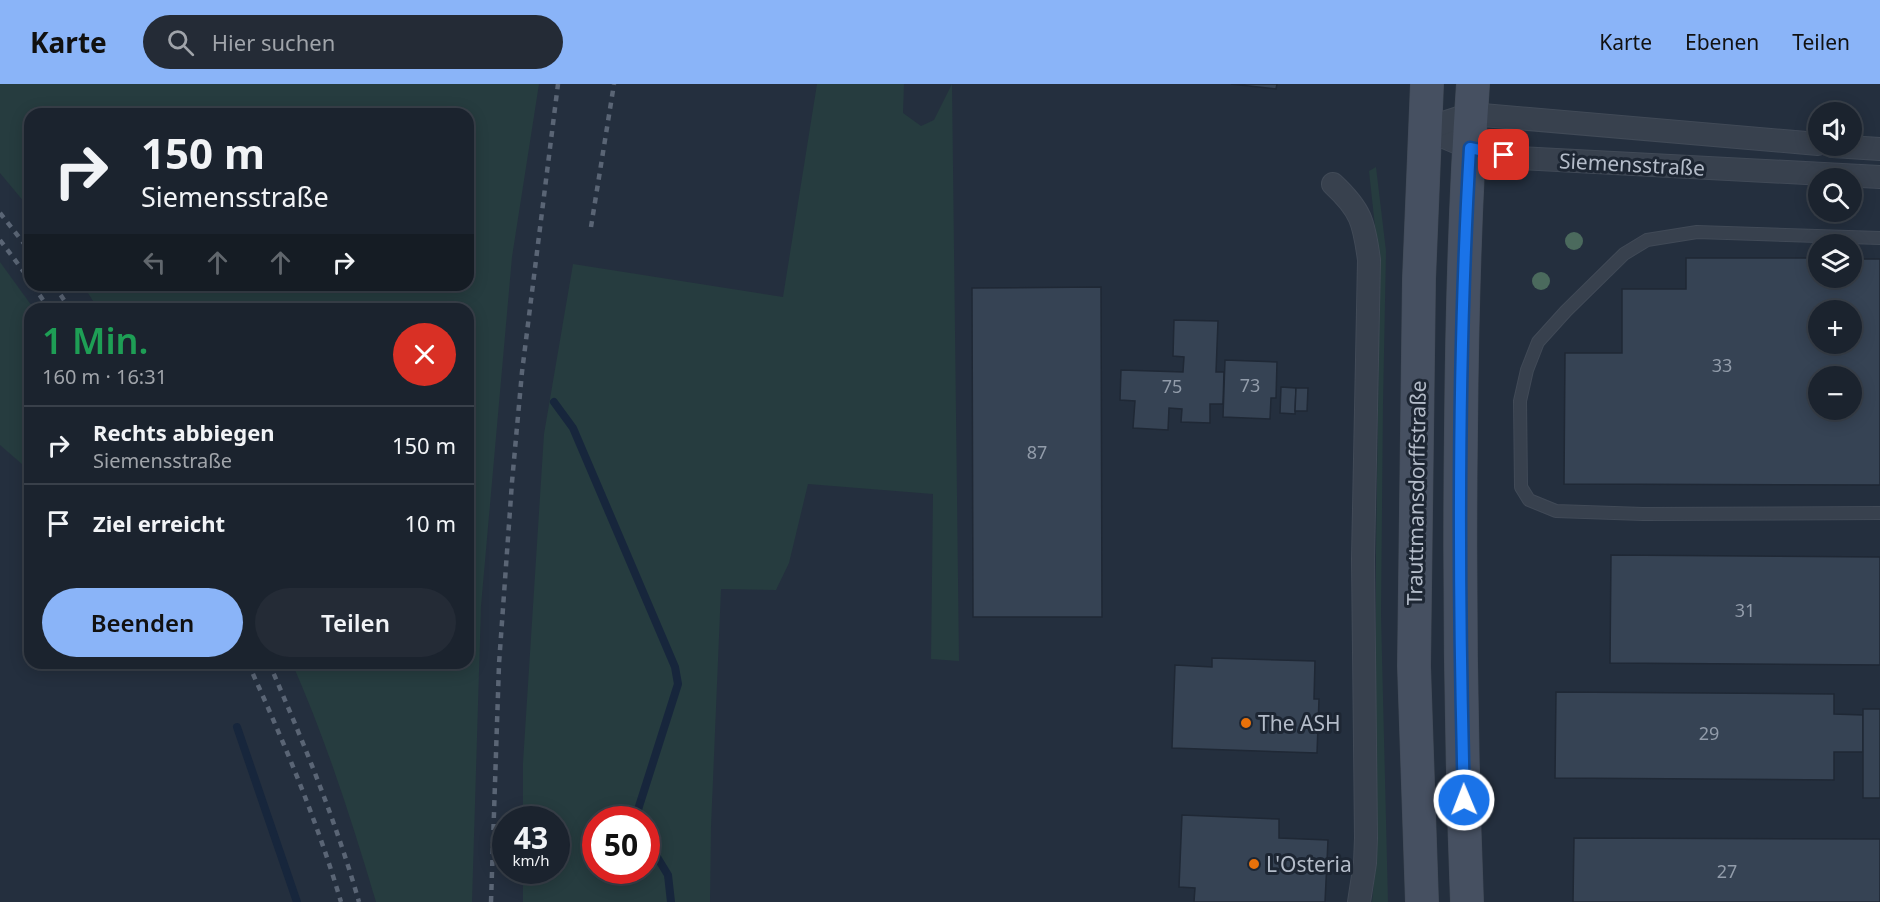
<!DOCTYPE html>
<html lang="de">
<head>
<meta charset="utf-8">
<style>
	:root { --surface:#1b232e; --page:#242b36; --text:#f1f3f6; --muted:#a0a4aa; --line:#39404a; --accent:#8ab4f8 }
	body { margin:0; font-family:"Noto Sans",sans-serif; background:var(--page); color:var(--text); height:100vh; display:flex; flex-direction:column; font-size:22px; white-space:nowrap }
	* { box-sizing:border-box; margin:0 }
	p { font-size:20px; color:var(--muted) }
	.icon { flex:none; width:33px; height:33px; fill:none; stroke:currentColor; stroke-width:2; stroke-linecap:round; stroke-linejoin:round }
	.map { position:relative; flex:1; overflow:hidden }
	.details { position:absolute; left:24px; top:219px; width:450px; height:366px; display:flex; flex-direction:column; background:var(--surface); border-radius:18px; box-shadow:0 3px 15px #0003,0 0 0 2px var(--line) }
	.details>* { flex:none }
	.banner { position:absolute; left:24px; top:24px; width:450px; height:183px; border-radius:18px; box-shadow:0 3px 15px #0003,0 0 0 2px var(--line); background:#1b232e; color:var(--text); overflow:hidden }
	.controls { position:absolute; left:1808px; top:18px; display:grid; gap:12px }
	.controls a { display:grid; place-items:center; width:54px; height:54px; border-radius:50%; background:var(--surface); box-shadow:0 3px 15px #0003,0 0 0 2px var(--line); font-size:30px }
	.speed { position:absolute; left:492px; top:722px; display:flex; gap:12px; font-size:30px; font-weight:700; text-align:center }
	.speed>* { display:grid; place-content:center; width:78px; height:78px; border-radius:50%; background:var(--surface); box-shadow:0 3px 15px #0003,0 0 0 2px var(--line); line-height:1 }
	.speed small { font-size:15px; font-weight:400 }
	.speed .limit { border:9px solid #d22; background:#fff; color:#111 }
	.pin { position:absolute; display:grid; place-items:center; width:51px; height:51px; color:#fff; margin:-26px; border-radius:12px; box-shadow:0 3px 9px #0006 }
	.me { position:absolute; width:66px; margin:-33px; rotate:359deg; stroke-linejoin:round; filter:drop-shadow(0 0 4px #0008) }
	.turn { display:flex; align-items:center; gap:21px; height:126px; padding:0 18px; font-size:27px }
	.turn .icon { width:78px; height:78px; stroke-width:2.5 }
	.turn b { display:block; font-size:42px; line-height:51px }
	.lanes { display:flex; align-items:center; height:57px; padding:0 18px; background:#0003; justify-content:center; gap:30px; direction:ltr }
	.lanes .off { opacity:.35 }
	.round { display:grid; place-items:center; flex:none; width:63px; height:63px; border-radius:32px; background:var(--page) }
	.summary { display:flex; align-items:center; justify-content:space-between; height:102px; padding:0 18px }
	h1 { font-size:36px; font-weight:600; line-height:45px; color:#1e9e55 }
	.action { display:flex; gap:12px; margin-top:auto; padding:12px 18px }
	.action a { flex:1; height:69px; border-radius:36px; background:var(--accent); color:#111; font-size:24px; font-weight:600; line-height:69px; text-align:center }
	.action a+a { background:var(--page); color:var(--text) }
	ul { padding:0; list-style:none }
	li { display:flex; align-items:center; gap:18px; height:78px; padding:0 18px; border-top:2px solid var(--line) }
	li div { flex:1 }
	li b { display:block; font-size:22px }
	li em { font-style:normal }
	header { display:flex; align-items:center; gap:36px; box-sizing:border-box; height:84px; padding:0 30px; background:var(--accent); color:#111 }
	header strong { font-size:28px }
	nav { display:flex; gap:33px; margin-inline-start:auto; font-size:21px }
	.search { width:420px; height:54px; background:var(--page); display:flex; align-items:center; gap:15px; box-sizing:border-box; padding:0 21px; border-radius:33px; color:var(--muted); font-size:22px }
	.map>svg:first-child { display:block }
</style>
</head>
<body>
<header>
<strong>Karte</strong>
<div class="search"><svg class="icon" aria-label="search" viewBox="0 0 24 24"><circle cx="10" cy="10" r="6"/><path d="M15 15l6 6"/></svg>Hier suchen</div>
<nav><a>Karte</a><a>Ebenen</a><a>Teilen</a></nav>
</header>
<div class="map">
<svg width="1880" height="818" viewBox="0 0 1880 818">
	<rect width="100%" height="100%" fill="#242f3e"/>
	<g fill="#263c3f" fill-rule="evenodd">
		<path d="M0,0H539L512,173L481,522L472,818H376C352,737 326,656 292,579H468V225H98L83,201H468V30H30V125L0,89Z"/>
		<path d="M817,0H904L903,29L921,42L934,36L952,0L959,577L931,575L933,410L808,400L789,479L776,506L721,505L711,743L710,818H523V786H556V735H523V679L544,350L573,180L783,213ZM596,735H646V786H596Z"/>
		<polygon points="1376,83 1386,167 1383,320 1381,531 1388,818 1372,818 1376,776 1376,466 1380,189 1369,87"/>
		<polygon points="0,178 34,225 30,225 30,387 0,361"/>
	</g>
	<g fill="none" stroke-linecap="round" stroke-linejoin="round">
		<g stroke="#17263c" stroke-width="8">
			<polyline points="554,318 573,344 675,583 678,600 635,735"/>
			<polyline points="237,643 297,818"/>
			<polyline points="646,755 668,791 671,818"/>
		</g>
	</g>
	<g fill="#364354" stroke="#1f2835" stroke-width="1.5" fill-rule="evenodd">
		<polygon points="1231,0 1277,0 1276,5"/>
		<path d="M1686,174H1818V194H1851V175H1880V401L1564,400L1565,269H1622V205H1686ZM1818,226H1851V260H1818ZM1818,292H1851V326H1818Z"/>
		<polygon points="1101,203 1102,533 973,533 972,204"/>
		<polygon points="1174,236 1218,237 1216,288 1224,288 1223,320 1210,320 1210,339 1181,338 1182,325 1169,324 1168,346 1133,344 1135,317 1120,316 1121,286 1183,288 1184,273 1173,272"/>
		<polygon points="1225,276 1277,278 1276,314 1271,314 1270,335 1223,333"/>
		<polygon points="1281,303 1296,304 1295,330 1280,329"/>
		<polygon points="1296,304 1308,304 1307,327 1295,327"/>
		<polygon points="1611,471 1880,473 1880,581 1610,579"/>
		<polygon points="1212,574 1315,577 1314,615 1319,615 1317,669 1172,664 1175,581 1212,583"/>
		<polygon points="1556,608 1834,610 1834,630 1863,631 1863,668 1834,668 1834,696 1555,694"/>
		<rect x="1863" y="625" width="17" height="89"/>
		<polygon points="1182,731 1279,735 1279,754 1328,756 1325,818 1194,818 1195,804 1179,803"/>
		<polygon points="1574,754 1880,755 1880,818 1573,818"/>
	</g>
	<g fill="none" stroke-linecap="round" stroke-linejoin="round">
		<defs>
			<polyline id="service" points="1880,154 1697,148 1647,156 1624,170 1566,227 1538,258 1527,286 1520,317 1521,403 1529,416 1556,427 1643,430 1880,429"/>
			<g id="minor">
				<polyline points="1425,45 1470,64 1521,74 1880,93"/>
				<polyline points="1425,45 1471,30 1818,60"/>
				<polyline points="1833,62 1880,65"/>
				<path d="M1333,100C1361,126 1364,138 1369,176L1363,475L1366,754L1365,779L1359,818"/>
			</g>
			<g id="secondary">
				<polyline points="1422,818 1414,582 1419,195 1427,0"/>
				<path d="M1467,818C1461,660 1459,503 1461,345C1462,230 1465,115 1473,0"/>
			</g>
		</defs>
		<use href="#service" stroke="#414a57" stroke-width="14"/>
		<use href="#minor" stroke="#414a57" stroke-width="24"/>
		<use href="#secondary" stroke="#414a57" stroke-width="34"/>
		<use href="#service" stroke="#38414e" stroke-width="12"/>
		<use href="#minor" stroke="#38414e" stroke-width="22"/>
		<use href="#secondary" stroke="#465061" stroke-width="33"/>
		<g stroke="#5a6575" stroke-width="4.5" stroke-dasharray="6 6" stroke-linecap="butt">
			<polyline points="0,129 30,167"/>
			<polyline points="591,143 614,0"/>
			<polyline points="0,156 30,196"/>
			<polyline points="33,201 49,225"/>
			<polyline points="54,201 70,225"/>
			<path d="M248,579C283,656 317,736 341,818"/>
			<path d="M269,579C303,657 336,737 359,818"/>
			<polyline points="491,818 499,580 512,398 522,288 558,0"/>
		</g>
	</g>
	<g fill="#4b6a5d">
		<circle cx="1574" cy="157" r="9"/>
		<circle cx="1541" cy="197" r="9"/>
	</g>
	<g fill="none" stroke-linecap="round" stroke-linejoin="round">
		<defs>
			<path id="route" d="M1464,716C1458,499 1457,281 1470,64L1504,71"/>
		</defs>
		<use href="#route" stroke="#114b97" stroke-width="15"/>
		<use href="#route" stroke="#1a73e8" stroke-width="10"/>
	</g>
	<g fill="#e8710a" stroke="#1d2633" stroke-width="2">
		<circle cx="1246" cy="639" r="6"/>
		<circle cx="1254" cy="780" r="6"/>
	</g>
	<g text-anchor="middle" dominant-baseline="central" stroke-width="6" stroke-linejoin="round" paint-order="stroke">
		<g font-size="18" fill="#929caa">
			<text x="1722" y="281">33</text>
			<text x="1250" y="301">73</text>
			<text x="1172" y="302">75</text>
			<text x="1037" y="368">87</text>
			<text x="1745" y="526">31</text>
			<text x="1709" y="649">29</text>
			<text x="1727" y="787">27</text>
		</g>
		<g font-size="21" fill="#b4bcc9" stroke="#1d2633">
			<text transform="translate(1632 80) rotate(3)">Siemensstraße</text>
			<text transform="translate(1416 409) rotate(-89)">Trauttmansdorffstraße</text>
		</g>
		<g font-size="21" fill="#b4bcc9" stroke="#1d2633" text-anchor="start">
			<text x="1258" y="639">The ASH</text>
			<text x="1266" y="780">L'Osteria</text>
		</g>
	</g>
</svg>
<div class="controls">
<a><svg class="icon" aria-label="sound" viewBox="0 0 24 24"><path d="M4 9h4l5-4v14l-5-4H4zM17 9q2 3 0 6"/></svg></a>
<a><svg class="icon" aria-label="search" viewBox="0 0 24 24"><circle cx="10" cy="10" r="6"/><path d="M15 15l6 6"/></svg></a>
<a><svg class="icon" aria-label="layers" viewBox="0 0 24 24"><path d="M12 4l9 5-9 5-9-5zM3 14l9 5 9-5"/></svg></a>
<a>+</a>
<a>−</a>
</div>
<div class="speed"><div>43<small>km/h</small></div><div class="limit">50</div></div>
<div class="pin" style="left:1504px;top:71px;background:#d93025"><svg class="icon" aria-label="arrive" viewBox="0 0 24 24"><path d="M6 21V4h12l-3 4 3 4H6"/></svg></div>
<svg class="me" style="left:1464px;top:716px" viewBox="-20 -20 40 40"><circle r="17" fill="#1a73e8" stroke="#fff" stroke-width="3"/><path d="M0-11L8 9 0 5-8 9z" fill="#fff"/></svg>
<div class="banner">
<div class="turn"><svg class="icon" aria-label="right" viewBox="0 0 24 24"><path d="M7 20v-9h11M14 6l5 5-5 5"/></svg><div><b>150 m</b>Siemensstraße</div></div>
<div class="lanes"><svg class="icon off" aria-label="left" viewBox="0 0 24 24"><path d="M17 20v-9H6M10 6l-5 5 5 5"/></svg><svg class="icon off" aria-label="ahead" viewBox="0 0 24 24"><path d="M12 20V5M6 11l6-6 6 6"/></svg><svg class="icon off" aria-label="ahead" viewBox="0 0 24 24"><path d="M12 20V5M6 11l6-6 6 6"/></svg><svg class="icon" aria-label="right" viewBox="0 0 24 24"><path d="M7 20v-9h11M14 6l5 5-5 5"/></svg></div>
</div>
<section class="details">
<div class="summary"><div><h1>1 Min.</h1><p>160 m · 16:31</p></div><a class="round" style="background:#d93025;color:#fff"><svg class="icon" aria-label="close" viewBox="0 0 24 24"><path d="M6 6l12 12M18 6L6 18"/></svg></a></div>
<ul>
<li><svg class="icon" aria-label="right" viewBox="0 0 24 24"><path d="M7 20v-9h11M14 6l5 5-5 5"/></svg><div><b>Rechts abbiegen</b><p>Siemensstraße</p></div><em>150 m</em></li>
<li><svg class="icon" aria-label="arrive" viewBox="0 0 24 24"><path d="M6 21V4h12l-3 4 3 4H6"/></svg><div><b>Ziel erreicht</b></div><em>10 m</em></li>
</ul>
<div class="action"><a>Beenden</a><a>Teilen</a></div>
</section>
</div>
</body>
</html>
